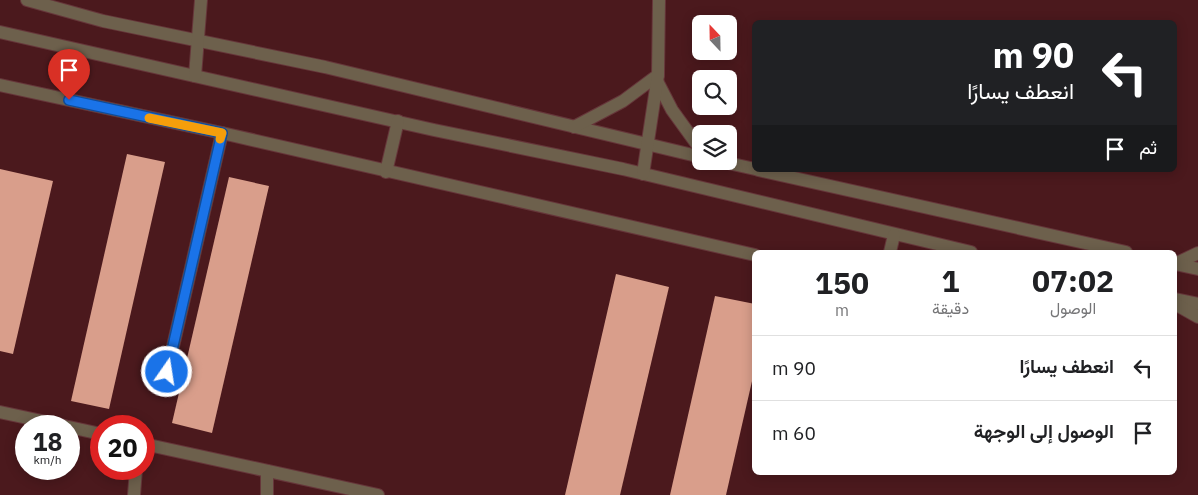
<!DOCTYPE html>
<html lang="ar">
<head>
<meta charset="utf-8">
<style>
	:root { --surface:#fff; --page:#f6f6f6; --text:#202124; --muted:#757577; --line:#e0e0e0 }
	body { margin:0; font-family:"IBM Plex Sans",Vazirmatn,sans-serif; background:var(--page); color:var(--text); direction:rtl; height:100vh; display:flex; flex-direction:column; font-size:19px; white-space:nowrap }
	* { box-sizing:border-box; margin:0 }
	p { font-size:16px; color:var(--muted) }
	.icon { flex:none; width:28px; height:28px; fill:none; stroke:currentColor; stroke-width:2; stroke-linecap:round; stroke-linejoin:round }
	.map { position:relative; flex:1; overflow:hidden; direction:ltr }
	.side { position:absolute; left:752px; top:250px; width:425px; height:225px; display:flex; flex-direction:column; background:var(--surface); border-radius:8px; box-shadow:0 2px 12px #0003; direction:rtl }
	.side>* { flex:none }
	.guide { position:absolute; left:752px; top:20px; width:425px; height:152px; border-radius:8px; box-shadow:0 2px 12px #0003; direction:rtl; background:#202124; color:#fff; overflow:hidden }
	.needle { width:32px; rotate:338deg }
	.buttons { position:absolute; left:692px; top:15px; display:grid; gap:10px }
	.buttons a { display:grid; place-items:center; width:45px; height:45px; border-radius:8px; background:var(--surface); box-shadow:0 2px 12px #0003; font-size:25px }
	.speed { position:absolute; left:15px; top:415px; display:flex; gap:10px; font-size:25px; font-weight:700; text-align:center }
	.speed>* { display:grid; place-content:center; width:65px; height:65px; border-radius:50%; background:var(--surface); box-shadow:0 2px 12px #0003; line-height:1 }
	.speed small { font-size:12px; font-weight:400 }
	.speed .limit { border:8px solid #d22; background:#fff; color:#111 }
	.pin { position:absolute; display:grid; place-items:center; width:42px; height:42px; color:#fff; margin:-51px -21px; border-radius:50% 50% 50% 0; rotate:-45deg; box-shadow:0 0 5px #0007 }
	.pin .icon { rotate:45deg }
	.me { position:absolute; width:55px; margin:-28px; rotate:13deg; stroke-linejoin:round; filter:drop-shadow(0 0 4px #0008) }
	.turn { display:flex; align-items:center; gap:18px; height:105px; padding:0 20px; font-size:22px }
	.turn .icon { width:65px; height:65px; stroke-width:2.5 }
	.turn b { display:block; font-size:35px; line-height:42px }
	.then { display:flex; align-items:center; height:48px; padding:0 20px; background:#0003; gap:10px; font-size:19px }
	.eta { display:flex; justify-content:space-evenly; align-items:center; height:85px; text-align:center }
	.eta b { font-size:30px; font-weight:700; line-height:35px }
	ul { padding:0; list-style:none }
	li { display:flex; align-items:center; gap:15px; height:65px; padding:0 20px; border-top:1px solid var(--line) }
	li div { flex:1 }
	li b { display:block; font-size:19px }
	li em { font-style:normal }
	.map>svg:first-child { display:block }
</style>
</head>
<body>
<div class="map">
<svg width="1198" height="495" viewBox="0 0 1198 495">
	<rect width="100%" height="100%" fill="#4b191d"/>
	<g fill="#d99e8b">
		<polygon points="127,154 165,162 109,409 71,401"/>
		<polygon points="0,169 53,181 13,354 0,351"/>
		<polygon points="229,177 269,186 212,433 172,423"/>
		<polygon points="616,274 669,287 620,495 565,495"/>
		<polygon points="715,296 755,304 755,368 726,495 670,495"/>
	</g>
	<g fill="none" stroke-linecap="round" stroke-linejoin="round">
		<defs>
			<g id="minor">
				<polyline points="27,0 103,21 325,67 701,157"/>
				<polyline points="0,32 434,130 623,169 971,252"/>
				<polyline points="195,76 201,0"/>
				<polyline points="657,81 672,110 701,150"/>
				<polyline points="0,85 222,133 755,255"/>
				<polyline points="574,127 623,101 658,75"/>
				<polyline points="719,161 755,169"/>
				<polyline points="758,170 1126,252"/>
				<polyline points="386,172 398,121"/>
				<polyline points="643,174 658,75 659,0"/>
				<polyline points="890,252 894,235"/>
				<polyline points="1175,264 1198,253"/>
				<polyline points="1175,264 1198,269"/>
				<polyline points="1175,299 1198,304"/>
				<polyline points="1175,304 1198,317"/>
				<polyline points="163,390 222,133"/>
				<polyline points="0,412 65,426"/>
				<polyline points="69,427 101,434"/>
				<polyline points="144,444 378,495"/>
				<polyline points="134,495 136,469"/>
				<polyline points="267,495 267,471"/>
			</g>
		</defs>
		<use href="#minor" stroke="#66363a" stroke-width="14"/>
		<use href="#minor" stroke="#6d604c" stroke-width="12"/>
	</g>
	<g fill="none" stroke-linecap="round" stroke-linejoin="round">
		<defs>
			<polyline id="route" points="69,100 222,133 167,372"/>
		</defs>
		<use href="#route" stroke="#114b97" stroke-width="12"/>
		<use href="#route" stroke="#1a73e8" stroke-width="9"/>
		<polyline stroke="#f59e0b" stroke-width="9" points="149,118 222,133 220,139"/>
	</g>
</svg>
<div class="buttons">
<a><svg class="needle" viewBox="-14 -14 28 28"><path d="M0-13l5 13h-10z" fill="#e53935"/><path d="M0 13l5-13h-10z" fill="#757577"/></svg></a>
<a><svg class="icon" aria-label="search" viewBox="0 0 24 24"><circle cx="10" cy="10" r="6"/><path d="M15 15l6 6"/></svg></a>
<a><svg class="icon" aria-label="layers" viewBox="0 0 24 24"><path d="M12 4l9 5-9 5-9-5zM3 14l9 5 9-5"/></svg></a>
</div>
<div class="speed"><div>18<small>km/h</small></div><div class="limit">20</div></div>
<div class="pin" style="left:69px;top:100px;background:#d93025"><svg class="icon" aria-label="arrive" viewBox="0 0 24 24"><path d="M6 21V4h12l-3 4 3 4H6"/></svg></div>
<svg class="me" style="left:167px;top:372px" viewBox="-20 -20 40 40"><circle r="17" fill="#1a73e8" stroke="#fff" stroke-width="3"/><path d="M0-11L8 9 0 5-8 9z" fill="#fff"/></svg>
<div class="guide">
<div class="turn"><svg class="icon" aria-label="left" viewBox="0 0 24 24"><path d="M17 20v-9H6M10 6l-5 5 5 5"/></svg><div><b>90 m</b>انعطف يسارًا</div></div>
<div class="then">ثم<svg class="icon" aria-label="arrive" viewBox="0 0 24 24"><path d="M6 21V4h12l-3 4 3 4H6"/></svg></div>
</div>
<section class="side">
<div class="eta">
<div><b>07:02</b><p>الوصول</p></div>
<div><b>1</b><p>دقيقة</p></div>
<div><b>150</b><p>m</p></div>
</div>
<ul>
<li><svg class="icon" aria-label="left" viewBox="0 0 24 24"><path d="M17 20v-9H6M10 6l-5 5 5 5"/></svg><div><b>انعطف يسارًا</b></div><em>90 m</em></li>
<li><svg class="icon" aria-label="arrive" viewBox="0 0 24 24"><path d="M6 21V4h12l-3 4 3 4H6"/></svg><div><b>الوصول إلى الوجهة</b></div><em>60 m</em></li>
</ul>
</section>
</div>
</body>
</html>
